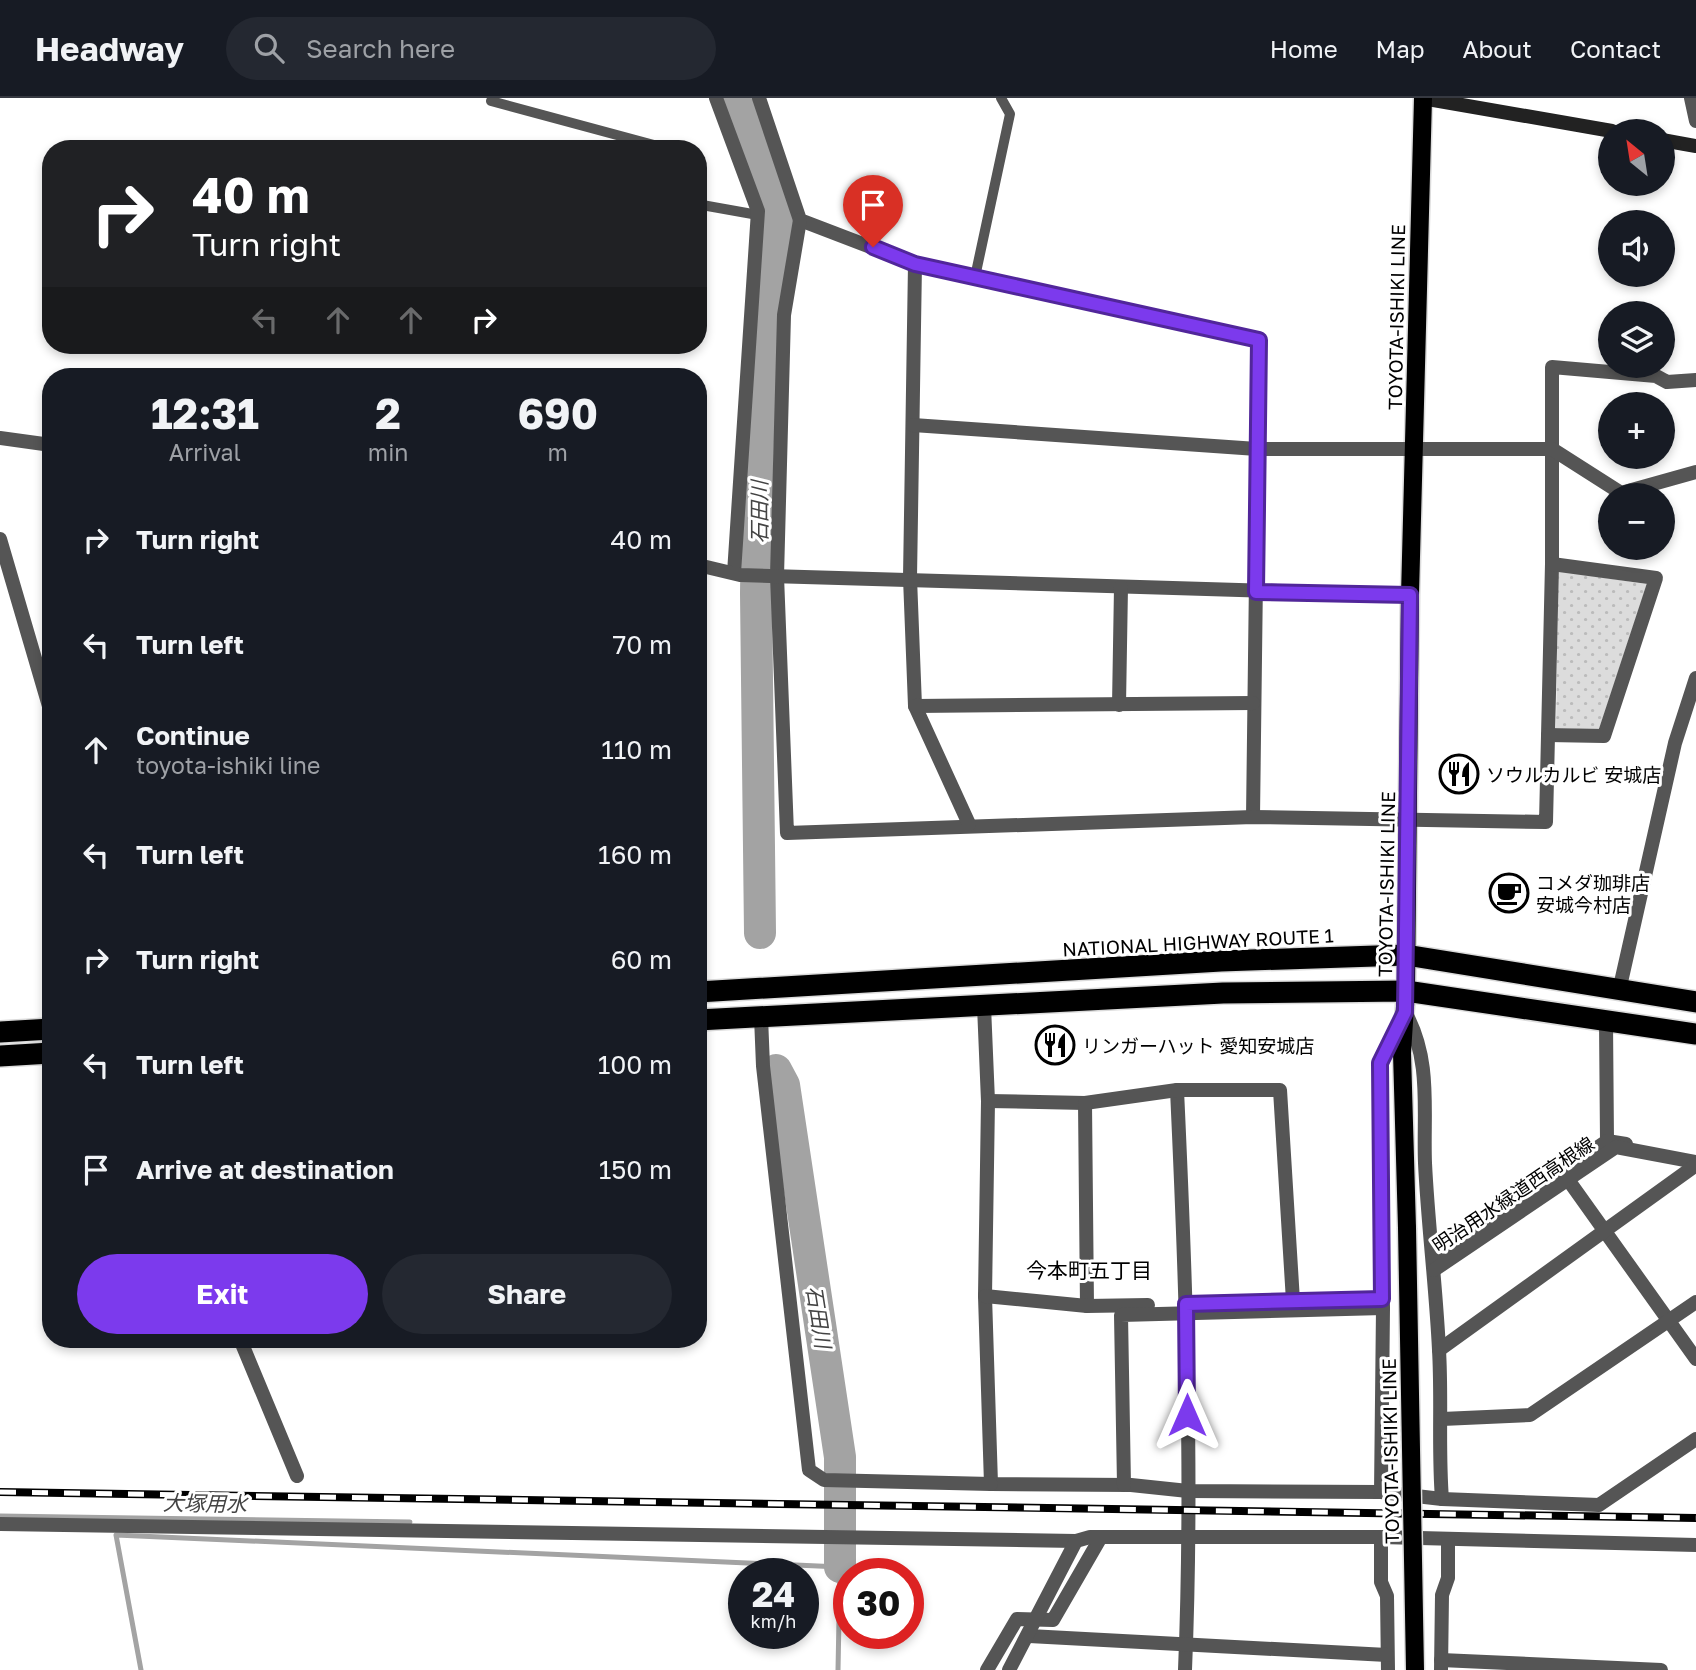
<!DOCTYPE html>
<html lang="en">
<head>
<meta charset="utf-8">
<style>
	:root { --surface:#171b24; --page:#242831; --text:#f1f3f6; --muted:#9ea1a6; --line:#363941; --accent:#7c3aed }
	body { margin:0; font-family:"Golos Text","Noto Sans JP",sans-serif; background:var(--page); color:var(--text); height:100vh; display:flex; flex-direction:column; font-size:26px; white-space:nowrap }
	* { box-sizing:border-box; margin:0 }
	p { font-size:23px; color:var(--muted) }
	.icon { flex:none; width:38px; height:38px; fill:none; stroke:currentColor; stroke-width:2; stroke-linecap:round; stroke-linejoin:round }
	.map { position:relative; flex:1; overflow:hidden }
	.panel { position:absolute; left:42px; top:270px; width:665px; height:980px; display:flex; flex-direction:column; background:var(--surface); border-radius:28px; box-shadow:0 4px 10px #0003 }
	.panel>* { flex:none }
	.hud { position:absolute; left:42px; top:42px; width:665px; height:214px; border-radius:28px; box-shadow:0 4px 10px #0003; background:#202124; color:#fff; overflow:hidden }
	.needle { width:46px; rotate:330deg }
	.controls { position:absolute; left:1598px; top:21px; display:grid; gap:14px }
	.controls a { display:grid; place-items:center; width:77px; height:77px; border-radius:50%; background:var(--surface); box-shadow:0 4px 10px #0003; font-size:35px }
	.speed { position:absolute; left:728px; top:1460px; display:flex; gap:14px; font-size:35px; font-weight:700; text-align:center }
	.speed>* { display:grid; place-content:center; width:91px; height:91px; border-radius:50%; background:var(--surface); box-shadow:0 4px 10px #0003; line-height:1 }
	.speed small { font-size:18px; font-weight:400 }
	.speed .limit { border:10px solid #d22; background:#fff; color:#111 }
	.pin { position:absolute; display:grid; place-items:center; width:60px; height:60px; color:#fff; margin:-72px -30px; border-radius:50% 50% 50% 0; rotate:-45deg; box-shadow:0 0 7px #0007 }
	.pin .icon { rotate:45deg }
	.me { position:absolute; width:77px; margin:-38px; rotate:0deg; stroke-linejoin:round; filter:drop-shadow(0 0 5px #0008) }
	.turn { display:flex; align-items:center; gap:24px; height:147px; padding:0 35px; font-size:32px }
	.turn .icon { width:91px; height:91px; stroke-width:2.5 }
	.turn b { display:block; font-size:49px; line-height:60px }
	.lanes { display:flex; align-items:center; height:66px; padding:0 35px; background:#0003; justify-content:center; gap:35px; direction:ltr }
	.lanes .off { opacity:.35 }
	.eta { display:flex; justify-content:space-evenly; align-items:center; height:119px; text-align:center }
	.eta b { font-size:42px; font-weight:700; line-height:49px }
	.action { display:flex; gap:14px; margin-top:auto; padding:14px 35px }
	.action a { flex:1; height:80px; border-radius:42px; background:var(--accent); color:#fff; font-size:28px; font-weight:700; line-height:80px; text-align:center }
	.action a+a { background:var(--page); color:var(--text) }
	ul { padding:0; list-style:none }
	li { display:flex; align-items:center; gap:21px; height:105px; padding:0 35px }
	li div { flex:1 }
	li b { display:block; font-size:26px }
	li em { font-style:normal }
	header { display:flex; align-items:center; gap:42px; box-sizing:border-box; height:98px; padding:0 35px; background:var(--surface); border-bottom:2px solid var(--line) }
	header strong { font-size:33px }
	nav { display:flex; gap:38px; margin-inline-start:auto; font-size:24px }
	.search { width:490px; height:63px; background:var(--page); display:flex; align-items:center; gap:18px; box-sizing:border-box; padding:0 24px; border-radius:38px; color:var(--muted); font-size:26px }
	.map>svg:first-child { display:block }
</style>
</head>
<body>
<header>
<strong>Headway</strong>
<div class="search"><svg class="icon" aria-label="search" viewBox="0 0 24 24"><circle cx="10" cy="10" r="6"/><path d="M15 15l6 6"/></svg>Search here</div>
<nav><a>Home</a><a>Map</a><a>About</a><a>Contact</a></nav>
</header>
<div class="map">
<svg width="1696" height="1572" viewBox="0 0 1696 1572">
	<defs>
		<pattern id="park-dots" width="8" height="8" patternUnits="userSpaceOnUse" patternTransform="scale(1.75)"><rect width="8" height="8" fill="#dcdcdc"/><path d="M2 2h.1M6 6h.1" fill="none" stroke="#bbb" stroke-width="1.8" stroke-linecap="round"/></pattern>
	</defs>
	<rect width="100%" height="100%" fill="#fff"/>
	<polygon fill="url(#park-dots)" points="1558,473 1647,486 1599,632 1556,630"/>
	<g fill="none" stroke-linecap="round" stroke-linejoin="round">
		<g stroke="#a3a3a3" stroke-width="5">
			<polyline points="0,1418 410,1424"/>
			<polyline points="141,1572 116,1437 840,1469 838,1572"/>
		</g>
		<g stroke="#a3a3a3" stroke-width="32">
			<polyline points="739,0 778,117 778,149 758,342 756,496 760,835"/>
			<polyline points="776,972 784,987 840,1359 840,1469"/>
		</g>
		<defs>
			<polyline id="primary" points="1407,1130 1402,955 1406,893 1410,497 1423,0"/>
			<g id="highway">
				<polyline points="698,894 1221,863 1406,857 1696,904"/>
				<polyline points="698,922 1223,895 1406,893 1696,936"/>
				<polyline points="0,934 51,931"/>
				<polyline points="0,958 51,955"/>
			</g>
		</defs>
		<use href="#primary" stroke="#dbdbdb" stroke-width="21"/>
		<use href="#highway" stroke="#dbdbdb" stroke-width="24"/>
		<g stroke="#555" stroke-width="10">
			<polyline points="491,3 654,47 656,51"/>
			<polyline points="698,103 702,107 758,117"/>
			<polyline points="975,179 1010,16 1001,0"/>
		</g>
		<g stroke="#555" stroke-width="14">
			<polyline points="716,0 758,113 734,475"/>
			<polyline points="759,0 800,122 915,166 1259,242 1253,719"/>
			<polyline points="1691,0 1696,23"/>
			<polyline points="800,122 784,217 777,478 787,735 1253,719 1546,724 1552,466 1552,269 1656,278 1667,284 1696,282"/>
			<polyline points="915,166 910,480 915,608 969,726"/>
			<polyline points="913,327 1257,351 1552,351 1621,395 1696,374"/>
			<polyline points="0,340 51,347"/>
			<polyline points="0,441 51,615"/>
			<polyline points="698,467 740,477 770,478 1410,497"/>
			<polyline points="1119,607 1121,489"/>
			<polyline points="915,608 1253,605"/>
			<polyline points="1548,637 1604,638 1656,480 1552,466"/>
			<polyline points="1619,893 1675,645 1696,580"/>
			<polyline points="984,908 988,1003 985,1198 991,1386 1131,1387 1188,1393 1381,1394 1442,1401 1599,1407 1696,1341"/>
			<path d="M1405,914C1432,962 1423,1013 1425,1065C1428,1127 1436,1189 1439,1252C1442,1302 1438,1351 1442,1401"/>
			<polyline points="761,919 763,968 809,1372 824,1382 991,1386"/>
			<polyline points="1606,924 1607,1043"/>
			<path d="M1177,992C1186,1186 1193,1379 1185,1572"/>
			<polyline points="988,1003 1085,1005 1177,992 1280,992 1293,1203"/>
			<polyline points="1085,1005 1087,1208"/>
			<polyline points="1564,1076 1696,1261"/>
			<polyline points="1433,1161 1607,1043 1626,1046"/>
			<polyline points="1434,1172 1616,1049 1696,1064"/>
			<polyline points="985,1198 1087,1208 1148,1207"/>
			<polyline points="240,1241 297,1378"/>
			<polyline points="1439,1252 1696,1067"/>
			<polyline points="1442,1321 1530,1317 1696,1204"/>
			<polyline points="1124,1387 1121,1217 1383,1210"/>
			<polyline points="1381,1394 1383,1210 1379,965 1403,918"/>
			<polyline points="0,1426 1076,1443"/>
			<polyline points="1381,1439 1381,1484 1387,1498 1388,1572"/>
			<polyline points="1029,1538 1387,1557"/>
			<polyline points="1441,1562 1661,1572"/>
			<polyline points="987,1572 1017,1521 1053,1522 1101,1439"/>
			<polyline points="1009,1572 1076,1443 1090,1439 1381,1439 1696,1447"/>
			<polyline points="1441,1572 1442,1497 1448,1480 1448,1441"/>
		</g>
		<g stroke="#222" stroke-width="14">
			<polyline points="1422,0 1612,33"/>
			<polyline points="1662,42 1696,48"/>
		</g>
		<use href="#primary" stroke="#000" stroke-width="18"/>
		<use href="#highway" stroke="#000" stroke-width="21"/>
		<defs>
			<polyline id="rail" points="0,1394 1696,1420"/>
		</defs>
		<use href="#rail" stroke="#000" stroke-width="8"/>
		<use href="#rail" stroke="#fff" stroke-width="5" stroke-dasharray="16" stroke-linecap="butt"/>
		<defs>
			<polyline id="primary-bridge" points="1407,1130 1415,1572"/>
		</defs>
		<use href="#primary-bridge" stroke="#dbdbdb" stroke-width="21" stroke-linecap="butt"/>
		<use href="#primary-bridge" stroke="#000" stroke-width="18"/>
	</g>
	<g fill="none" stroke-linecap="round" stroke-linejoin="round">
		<defs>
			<polyline id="route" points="873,149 915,166 1259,242 1256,494 1410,497 1405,914 1380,965 1382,1201 1186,1206 1187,1317"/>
		</defs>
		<use href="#route" stroke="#51269a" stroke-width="18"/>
		<use href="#route" stroke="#7c3aed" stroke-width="12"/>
	</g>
	<defs>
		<symbol id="restaurant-ring" viewBox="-11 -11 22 22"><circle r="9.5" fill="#fff" stroke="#000" stroke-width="1.5"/><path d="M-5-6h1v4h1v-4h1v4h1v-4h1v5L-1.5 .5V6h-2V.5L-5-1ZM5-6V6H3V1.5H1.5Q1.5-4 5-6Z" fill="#000"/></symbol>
		<symbol id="cafe-ring" viewBox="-11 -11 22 22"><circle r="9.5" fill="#fff" stroke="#000" stroke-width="1.5"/><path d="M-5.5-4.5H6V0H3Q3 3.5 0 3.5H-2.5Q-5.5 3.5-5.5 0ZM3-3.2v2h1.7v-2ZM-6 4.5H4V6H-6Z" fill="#000"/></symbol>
	</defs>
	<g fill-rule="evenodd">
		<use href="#restaurant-ring" x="1437" y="654" width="44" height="44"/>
		<use href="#cafe-ring" x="1487" y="773" width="44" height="44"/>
		<use href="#restaurant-ring" x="1033" y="925" width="44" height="44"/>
	</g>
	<g text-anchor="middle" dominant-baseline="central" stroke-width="6" stroke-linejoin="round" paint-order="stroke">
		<g font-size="19" fill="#000" stroke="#fff">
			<text transform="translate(1396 219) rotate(-89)">TOYOTA-ISHIKI LINE</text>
			<text transform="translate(1386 786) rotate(-89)">TOYOTA-ISHIKI LINE</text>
			<text transform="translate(1198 844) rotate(-3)">NATIONAL HIGHWAY ROUTE 1</text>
			<text transform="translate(1513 1096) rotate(-34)">明治用水緑道西高根線</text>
			<text transform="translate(1390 1353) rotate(-91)">TOYOTA-ISHIKI LINE</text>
		</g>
		<g font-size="19" fill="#000" stroke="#fff" text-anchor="start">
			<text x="1486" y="676">ソウルカルビ 安城店</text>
			<text x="1536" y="784">コメダ珈琲店<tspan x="1536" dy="22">安城今村店</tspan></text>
			<text x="1082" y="947">リンガーハット 愛知安城店</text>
		</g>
		<g font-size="21" font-style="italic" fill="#444" stroke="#fff">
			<text transform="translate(759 414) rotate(-90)">石田川</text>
			<text transform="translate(819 1219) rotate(81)">石田川</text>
			<text transform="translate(205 1405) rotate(1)">大塚用水</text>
		</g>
		<g font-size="21" fill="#000" stroke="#fff">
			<text x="1089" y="1172">今本町五丁目</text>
		</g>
	</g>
</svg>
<div class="controls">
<a><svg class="needle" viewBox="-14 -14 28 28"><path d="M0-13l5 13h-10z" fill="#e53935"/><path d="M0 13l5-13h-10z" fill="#9ea1a6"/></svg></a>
<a><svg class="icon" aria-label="sound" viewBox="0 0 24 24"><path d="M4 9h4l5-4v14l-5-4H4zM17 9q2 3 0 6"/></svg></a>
<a><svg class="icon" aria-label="layers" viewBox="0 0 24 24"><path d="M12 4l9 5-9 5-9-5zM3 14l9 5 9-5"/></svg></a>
<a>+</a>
<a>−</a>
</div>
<div class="speed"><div>24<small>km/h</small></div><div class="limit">30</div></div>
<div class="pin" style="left:873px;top:149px;background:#d93025"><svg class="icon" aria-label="arrive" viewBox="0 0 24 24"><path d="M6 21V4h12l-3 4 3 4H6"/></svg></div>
<svg class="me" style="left:1187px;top:1317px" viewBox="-20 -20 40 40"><path d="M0-17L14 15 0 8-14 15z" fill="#7c3aed" stroke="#fff" stroke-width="4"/></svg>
<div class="hud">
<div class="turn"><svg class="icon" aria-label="right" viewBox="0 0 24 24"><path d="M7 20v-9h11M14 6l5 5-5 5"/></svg><div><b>40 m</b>Turn right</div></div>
<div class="lanes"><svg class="icon off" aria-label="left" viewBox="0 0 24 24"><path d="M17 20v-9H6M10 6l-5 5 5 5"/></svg><svg class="icon off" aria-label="ahead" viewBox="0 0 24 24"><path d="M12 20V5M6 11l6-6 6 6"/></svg><svg class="icon off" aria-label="ahead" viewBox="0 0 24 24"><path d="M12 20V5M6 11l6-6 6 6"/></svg><svg class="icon" aria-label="right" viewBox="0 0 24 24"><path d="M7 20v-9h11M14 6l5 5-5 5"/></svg></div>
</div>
<section class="panel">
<div class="eta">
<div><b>12:31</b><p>Arrival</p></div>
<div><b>2</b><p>min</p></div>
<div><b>690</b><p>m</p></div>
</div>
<ul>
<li><svg class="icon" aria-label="right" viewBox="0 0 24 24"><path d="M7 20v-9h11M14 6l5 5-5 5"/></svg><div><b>Turn right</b></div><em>40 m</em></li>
<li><svg class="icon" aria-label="left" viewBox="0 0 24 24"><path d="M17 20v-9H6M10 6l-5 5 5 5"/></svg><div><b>Turn left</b></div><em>70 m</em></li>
<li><svg class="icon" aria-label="ahead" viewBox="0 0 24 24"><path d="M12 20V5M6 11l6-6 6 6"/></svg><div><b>Continue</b><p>toyota-ishiki line</p></div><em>110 m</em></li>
<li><svg class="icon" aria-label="left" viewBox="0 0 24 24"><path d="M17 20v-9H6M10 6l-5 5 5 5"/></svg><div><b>Turn left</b></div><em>160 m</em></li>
<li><svg class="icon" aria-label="right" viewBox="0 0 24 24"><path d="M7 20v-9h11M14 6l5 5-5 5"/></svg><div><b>Turn right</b></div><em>60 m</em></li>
<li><svg class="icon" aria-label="left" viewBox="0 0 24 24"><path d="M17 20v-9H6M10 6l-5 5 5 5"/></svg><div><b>Turn left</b></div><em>100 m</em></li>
<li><svg class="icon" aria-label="arrive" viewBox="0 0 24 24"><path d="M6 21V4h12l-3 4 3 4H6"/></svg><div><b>Arrive at destination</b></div><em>150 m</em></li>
</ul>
<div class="action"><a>Exit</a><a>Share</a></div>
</section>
</div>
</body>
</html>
